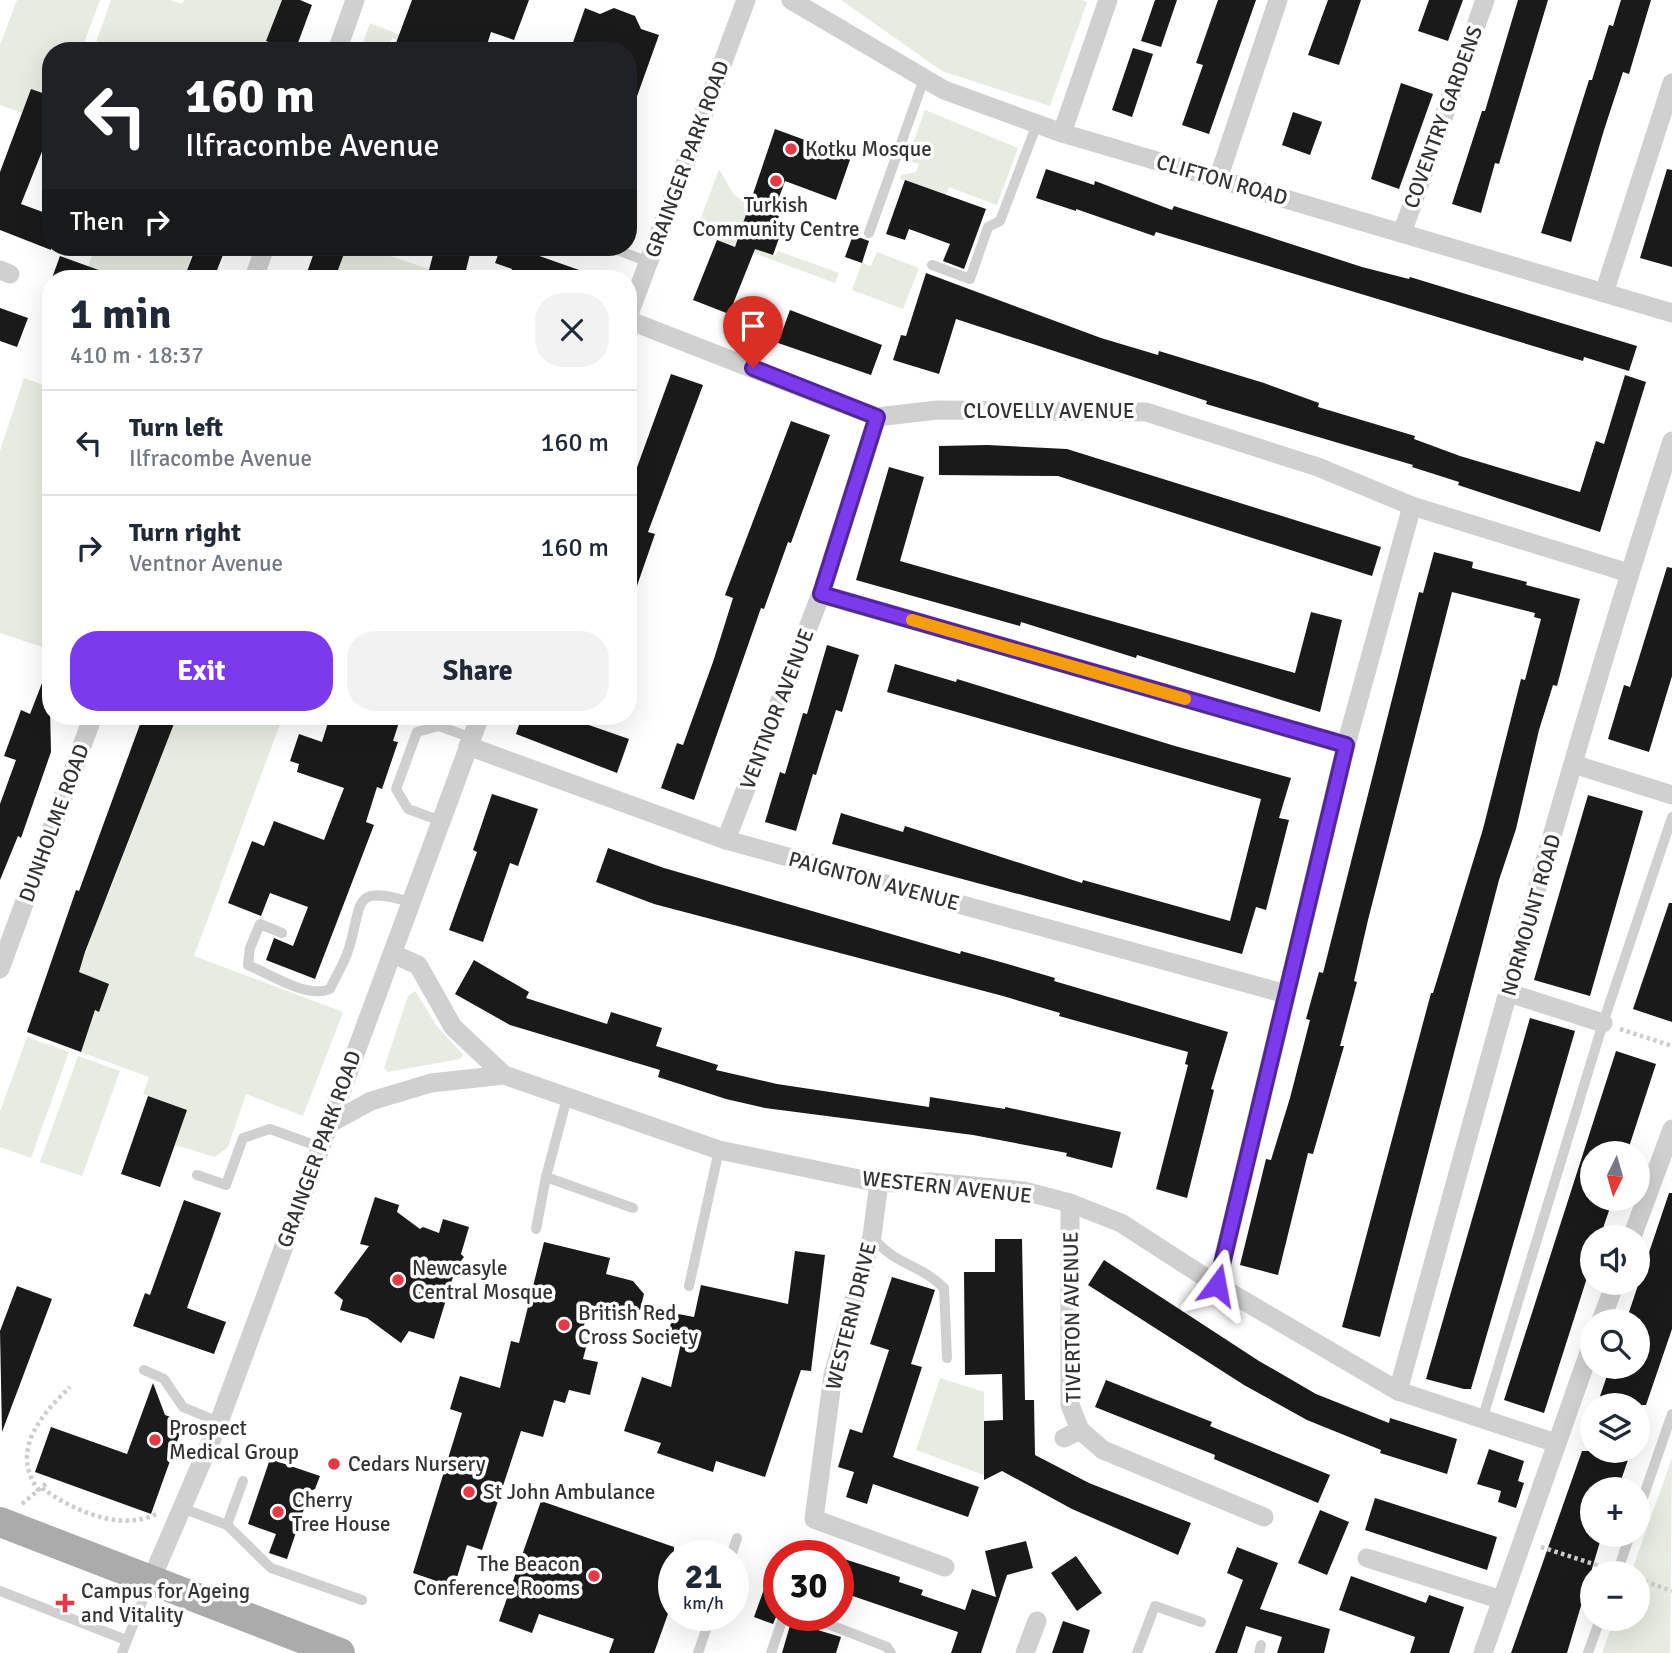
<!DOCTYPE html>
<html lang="en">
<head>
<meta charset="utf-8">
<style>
	:root { --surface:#fff; --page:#f2f2f3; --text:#1f2937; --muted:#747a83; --line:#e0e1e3; --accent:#7c3aed }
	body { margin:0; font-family:Signika,sans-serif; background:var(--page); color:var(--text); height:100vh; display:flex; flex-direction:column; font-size:26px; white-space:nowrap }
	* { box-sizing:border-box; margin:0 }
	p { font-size:23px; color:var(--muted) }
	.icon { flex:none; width:38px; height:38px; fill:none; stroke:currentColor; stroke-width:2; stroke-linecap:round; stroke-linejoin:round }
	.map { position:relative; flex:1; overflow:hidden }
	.drawer { position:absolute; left:42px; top:270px; width:595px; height:455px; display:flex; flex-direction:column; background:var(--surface); border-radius:28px; box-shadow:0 7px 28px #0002 }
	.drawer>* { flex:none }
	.top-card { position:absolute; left:42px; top:42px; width:595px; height:214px; border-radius:28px; box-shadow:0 7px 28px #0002; background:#202124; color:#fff; overflow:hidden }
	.needle { width:46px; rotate:185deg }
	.tools { position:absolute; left:1580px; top:1141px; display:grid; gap:14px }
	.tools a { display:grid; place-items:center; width:70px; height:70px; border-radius:50%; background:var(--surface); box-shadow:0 7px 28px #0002; font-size:35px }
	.speed { position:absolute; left:658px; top:1540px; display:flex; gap:14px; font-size:35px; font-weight:700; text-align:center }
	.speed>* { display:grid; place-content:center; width:91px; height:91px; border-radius:50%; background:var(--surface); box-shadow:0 7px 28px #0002; line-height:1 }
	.speed small { font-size:18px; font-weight:400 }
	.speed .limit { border:10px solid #d22; background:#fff; color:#111 }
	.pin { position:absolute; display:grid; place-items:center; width:60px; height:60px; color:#fff; margin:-72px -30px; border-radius:50% 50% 50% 0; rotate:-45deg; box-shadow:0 0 7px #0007 }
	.pin .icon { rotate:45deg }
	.me { position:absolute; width:77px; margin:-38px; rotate:13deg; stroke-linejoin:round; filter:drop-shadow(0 0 5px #0008) }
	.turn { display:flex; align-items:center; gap:24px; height:147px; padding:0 28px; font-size:32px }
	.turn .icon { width:91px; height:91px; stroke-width:2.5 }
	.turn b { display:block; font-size:49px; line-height:60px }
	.then { display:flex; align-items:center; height:66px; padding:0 28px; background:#0003; gap:14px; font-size:26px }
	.round { display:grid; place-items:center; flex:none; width:74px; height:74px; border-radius:28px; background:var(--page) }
	.overview { display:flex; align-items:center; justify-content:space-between; height:119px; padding:0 28px }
	h1 { font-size:42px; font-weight:700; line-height:52px }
	.primary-button { display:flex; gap:14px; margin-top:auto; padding:14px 28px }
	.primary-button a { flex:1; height:80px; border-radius:28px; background:var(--accent); color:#fff; font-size:28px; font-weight:700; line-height:80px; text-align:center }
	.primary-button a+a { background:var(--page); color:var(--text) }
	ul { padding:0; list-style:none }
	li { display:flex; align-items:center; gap:21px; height:105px; padding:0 28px; border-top:2px solid var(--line) }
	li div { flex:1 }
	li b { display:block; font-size:26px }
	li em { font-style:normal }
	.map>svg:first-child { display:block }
</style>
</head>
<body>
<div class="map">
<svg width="1672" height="1653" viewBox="0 0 1672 1653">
	<rect width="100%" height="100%" fill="#fff"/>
	<g fill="#e6ecdf">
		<polygon points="17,0 100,0 81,51 51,51 51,96 31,89 22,113 0,105 0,45"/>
		<polygon points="111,0 170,0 182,4 184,0 282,0 265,51 93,51"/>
		<polygon points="841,0 1082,0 1087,2 1050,106 942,71"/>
		<polygon points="370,23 441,51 428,51 392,38 388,51 360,51"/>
		<polygon points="925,110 1018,148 997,205 949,187 946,195 900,179 901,175 916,172 919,164 907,160"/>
		<polygon points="719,169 734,195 750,205 735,247 696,232"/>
		<polygon points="744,245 775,256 778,251 839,273 835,283 743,249"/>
		<polygon points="95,247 194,247 184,278 84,278"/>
		<polygon points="346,247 363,247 444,274 443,278 335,278"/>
		<polygon points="877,252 919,268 903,309 852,290 862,263 871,266"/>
		<polygon points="51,372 51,650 0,633 0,451 24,378 46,386"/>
		<polygon points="177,716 283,716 194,956 343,1012 303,1116 246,1094 228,1147 215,1157 175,1145 187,1110 143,1094 149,1077 81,1052 76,1003 99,1012 109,984 79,972 103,900 108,895"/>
		<polygon points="415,991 437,1026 463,1055 460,1059 388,1072 384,1068 408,996"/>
		<polygon points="27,1037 69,1052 31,1158 0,1147 0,1112"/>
		<polygon points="78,1056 120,1071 82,1176 40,1162"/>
		<polygon points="940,1378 984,1392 984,1475 916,1450"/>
		<polygon points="1672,1458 1670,1653 1602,1653 1614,1619 1638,1619 1638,1573 1631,1573"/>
	</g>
	<g fill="#1a1a1a">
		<polygon points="282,0 300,0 312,5 295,51 266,41"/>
		<polygon points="412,0 529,0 514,40 491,32 485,51 393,51"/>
		<polygon points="1155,0 1177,0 1161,47 1141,41"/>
		<polygon points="1218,0 1256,0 1209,134 1182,125 1203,65 1196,63"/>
		<polygon points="1328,0 1361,0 1339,65 1308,55"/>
		<polygon points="1429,0 1463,0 1448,41 1418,31"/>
		<polygon points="1518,0 1548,0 1499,164 1495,163 1481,213 1452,204 1482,111 1485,111"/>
		<polygon points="1621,0 1651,0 1629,74 1623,72 1604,130 1571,242 1541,233 1589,80 1592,80 1609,25 1613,26"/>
		<polygon points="585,8 600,14 614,8 635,16 641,29 659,35 631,113 628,112 628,51 570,51"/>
		<polygon points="1133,48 1153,54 1132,117 1112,110"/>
		<polygon points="1401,83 1433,94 1399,189 1371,179"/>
		<polygon points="31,89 51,96 51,129 21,204 51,215 51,250 0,230 0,172"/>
		<polygon points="1293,112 1322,122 1310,155 1282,145"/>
		<polygon points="775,129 851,157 836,200 785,181 773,214 779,216 777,221 784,224 773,255 755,249 729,314 693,300 717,240 735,247"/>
		<polygon points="1046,169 1094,185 1095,181 1172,210 1174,206 1362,267 1409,279 1410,277 1637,346 1629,371 1584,357 1583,361 1156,232 1154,236 1076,209 1076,211 1036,198"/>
		<polygon points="1667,169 1672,170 1672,267 1640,258"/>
		<polygon points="905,180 986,209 964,269 943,261 950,244 909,229 905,240 886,234"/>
		<polygon points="853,235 869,241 862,263 845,257"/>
		<polygon points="196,247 226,247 214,278 184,278"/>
		<polygon points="316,247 345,251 335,278 305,278"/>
		<polygon points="435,247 450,251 451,247 471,250 464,278 443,278 444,274 429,270"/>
		<polygon points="501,247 514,247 596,276 595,278 509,278 512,269 495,263"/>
		<polygon points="60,256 115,276 115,278 52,278"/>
		<polygon points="926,273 1101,338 1158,355 1159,351 1264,383 1319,403 1318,407 1415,436 1414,439 1460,456 1580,492 1596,441 1604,444 1625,375 1646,382 1600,532 1458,485 1459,482 1412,467 1413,465 1206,404 1207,401 956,319 939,374 893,360 901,335 906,336"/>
		<polygon points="0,308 28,318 17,347 0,341"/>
		<polygon points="790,310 882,345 871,375 778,343"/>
		<polygon points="671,374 703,385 648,532 655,534 631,603 628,603 628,492"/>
		<polygon points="791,421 830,435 791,543 788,542 764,609 761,608 694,800 661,788 677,743 683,745 713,662 733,598 725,595"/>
		<polygon points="987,445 1067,449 1381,547 1372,576 1058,476 939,475 939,446"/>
		<polygon points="889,467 924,477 900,561 1295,673 1311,612 1342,620 1320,712 1137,655 1136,658 1021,622 1020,626 856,580"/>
		<polygon points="1434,552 1473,562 1472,568 1527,582 1526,585 1580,599 1557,686 1553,685 1539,730 1516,829 1499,880 1380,1337 1342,1327 1431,993 1433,993 1483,829 1521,679 1525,680 1541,619 1534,617 1535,613 1452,592 1368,920 1354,981 1357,982 1340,1046 1344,1046 1313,1154 1308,1153 1278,1275 1240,1265 1266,1159 1271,1160 1290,1098 1310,1020 1306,1019 1319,972 1323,973 1419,592 1423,593"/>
		<polygon points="1667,567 1672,568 1672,676 1649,752 1608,739 1624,685 1630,687"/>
		<polygon points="827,645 859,655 842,712 836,710 816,775 813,774 796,831 765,822 780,772 785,774 803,713 807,714"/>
		<polygon points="895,664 956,682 957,679 1175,746 1291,778 1279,818 1289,820 1266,910 1256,907 1242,954 832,844 841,813 903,832 905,826 1082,883 1083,880 1230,921 1261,799 887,692"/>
		<polygon points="49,665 51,752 21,838 18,836 0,880 0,804 16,760 4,756 21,710 30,714"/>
		<polygon points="143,716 177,716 85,952 79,972 109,984 99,1012 95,1010 81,1052 27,1032 76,890 79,891"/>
		<polygon points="330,716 401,716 393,741 398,742 382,789 377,787 366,822 374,825 315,979 266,960 274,938 293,946 308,907 270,893 261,916 228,903 252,841 264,846 274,821 324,840 344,788 297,772 299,764 290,761 299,734 322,742"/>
		<polygon points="522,716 563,716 629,739 617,773 516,734"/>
		<polygon points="492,794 538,809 518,866 510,863 483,942 449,930 477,852 473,850"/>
		<polygon points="1588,795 1643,811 1590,996 1534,980"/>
		<polygon points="608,848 664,868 960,954 961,951 1004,963 1055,978 1054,981 1228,1032 1211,1089 1214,1090 1187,1198 1156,1189 1188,1065 1185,1064 1188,1052 1059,1016 1060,1013 1003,996 654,904 596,882"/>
		<polygon points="1669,903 1672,903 1672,1022 1633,1009"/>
		<polygon points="474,960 529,992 526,998 607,1024 611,1012 662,1028 656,1046 718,1065 716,1070 777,1084 929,1107 930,1097 1005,1109 1005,1107 1121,1132 1112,1168 1066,1156 1067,1153 973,1135 765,1108 726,1099 658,1077 660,1070 510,1025 455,994"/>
		<polygon points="1530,1018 1575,1031 1471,1389 1464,1389 1426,1379"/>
		<polygon points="1616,1051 1656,1064 1627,1153 1592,1153 1592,1199 1613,1199 1600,1237 1592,1237 1592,1262 1544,1413 1504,1400"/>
		<polygon points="148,1096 187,1110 160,1187 121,1174"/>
		<polygon points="1669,1193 1672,1193 1672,1329 1646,1405 1597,1405 1610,1367 1638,1367 1638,1321 1626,1321"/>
		<polygon points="375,1197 399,1205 397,1212 420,1229 423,1227 439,1233 443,1219 469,1227 461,1254 464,1257 456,1267 434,1339 409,1331 401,1343 367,1318 340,1310 343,1300 334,1293 369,1246 360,1244"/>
		<polygon points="184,1200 221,1213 187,1308 226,1322 214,1354 133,1326 145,1293 150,1295"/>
		<polygon points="995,1239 1022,1239 1025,1400 1034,1400 1035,1455 1089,1483 1191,1523 1178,1555 1072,1509 1002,1471 984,1480 984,1421 1003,1420 1002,1374 965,1375 964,1272 995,1272"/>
		<polygon points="544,1242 610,1258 606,1274 633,1281 644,1294 640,1310 628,1319 588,1308 582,1335 588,1340 583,1359 598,1362 590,1395 569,1390 565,1403 554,1400 543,1437 521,1431 482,1550 467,1545 454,1587 413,1573 462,1413 450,1409 460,1376 500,1388 511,1341 519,1343"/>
		<polygon points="795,1251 825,1255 811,1371 801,1370 765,1477 716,1461 713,1472 657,1453 661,1443 624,1431 642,1377 671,1387 682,1339 668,1336 673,1313 694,1317 701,1285 788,1304"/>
		<polygon points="1104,1260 1259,1361 1316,1394 1389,1423 1390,1418 1457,1439 1447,1474 1380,1453 1381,1450 1307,1420 1244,1385 1088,1285"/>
		<polygon points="892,1277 935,1290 911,1364 922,1367 893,1457 979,1487 968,1517 873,1484 867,1504 846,1497 854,1472 838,1467 850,1429 862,1433 889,1350 870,1344"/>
		<polygon points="17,1286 52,1299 2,1432 0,1331"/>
		<polygon points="1106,1380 1212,1422 1210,1426 1330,1475 1318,1503 1214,1459 1215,1455 1095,1407"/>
		<polygon points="153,1383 165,1415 184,1422 151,1514 35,1472 51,1427 127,1454"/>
		<polygon points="1489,1449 1524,1461 1518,1481 1524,1483 1516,1508 1498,1502 1501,1491 1477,1484"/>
		<polygon points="1582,1451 1631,1451 1618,1489 1592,1489 1592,1535 1602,1535 1567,1653 1511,1653"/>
		<polygon points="270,1459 320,1476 315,1489 310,1491 287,1559 269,1553 276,1534 248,1524"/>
		<polygon points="1375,1498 1497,1537 1487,1570 1365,1530"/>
		<polygon points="541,1501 674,1547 674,1597 654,1653 609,1653 614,1639 539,1614 532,1633 499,1621"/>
		<polygon points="1320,1510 1349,1522 1327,1575 1298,1563"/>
		<polygon points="1026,1541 1033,1568 1007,1575 981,1653 951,1653 958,1632 838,1591 838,1557 900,1577 899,1582 923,1590 921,1595 965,1610 972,1589 996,1597 985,1551"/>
		<polygon points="1237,1547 1278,1563 1260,1609 1330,1629 1324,1653 1277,1653 1282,1637 1246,1626 1237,1653 1215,1653 1243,1580 1227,1573"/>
		<polygon points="776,1556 779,1557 779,1610 773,1624 754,1617"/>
		<polygon points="1076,1556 1102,1593 1077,1611 1051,1573"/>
		<polygon points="1351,1576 1426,1603 1429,1595 1464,1607 1449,1653 1410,1653 1415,1637 1339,1610"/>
		<polygon points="1063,1621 1090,1630 1083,1653 1052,1653"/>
		<polygon points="791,1622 841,1637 836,1653 782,1653"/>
	</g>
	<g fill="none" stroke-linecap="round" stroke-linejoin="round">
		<g stroke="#cdcdcd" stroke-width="4.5" stroke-dasharray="3.5 3.5" stroke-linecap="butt">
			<polyline points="1620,1029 1672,1046"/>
			<path d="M42,1488C72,1510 122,1533 158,1513"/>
			<path d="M39,1491C9,1451 41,1415 70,1387"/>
			<polyline points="22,1504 48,1482"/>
			<polyline points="1541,1547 1603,1567"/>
			<polyline points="1638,1579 1672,1591"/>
		</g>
		<g stroke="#d0d0d0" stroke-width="10">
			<polyline points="869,233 924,79"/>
			<polyline points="609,247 649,262"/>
			<polyline points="932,265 970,279 988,227 1000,221 1037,124"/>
			<polyline points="441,821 408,809 396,789 417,732 439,726 472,738"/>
			<path d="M282,933L260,924L250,948L248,965C270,974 307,999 330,989C336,976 345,962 349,948C363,903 351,884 410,902"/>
			<polyline points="197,1175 226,1185 243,1138 270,1129 320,1147"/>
			<polyline points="546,1177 633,1208"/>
			<polyline points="536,1229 546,1177 567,1098"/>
			<path d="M872,1236C893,1265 921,1264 944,1288L947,1358"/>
			<polyline points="689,1286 719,1150"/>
			<polyline points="144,1370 164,1379 183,1407 219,1422"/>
			<polyline points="1482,1420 1603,1023 1672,817"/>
			<polyline points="182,1508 227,1525 271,1568 362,1600"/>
			<polyline points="1638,1512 1672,1414"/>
			<polyline points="227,1525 243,1481"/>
			<polyline points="731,1556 737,1538"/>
			<polyline points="1617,1573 1630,1535"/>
			<polyline points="0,1591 126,1640"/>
			<polyline points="805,1615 887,1647 891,1653"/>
			<polyline points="122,1653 150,1582"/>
			<polyline points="698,1653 711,1615"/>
			<polyline points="771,1653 784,1615"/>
			<polyline points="1137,1653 1155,1606 1201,1622"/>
			<polyline points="1259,1653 1261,1645"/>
			<polyline points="1588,1653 1600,1619"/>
		</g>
		<g stroke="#d0d0d0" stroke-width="19">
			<polyline points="791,0 944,90 1062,133 1672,313"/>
			<polyline points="337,51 355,0"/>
			<polyline points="1062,133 1108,0"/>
			<polyline points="1218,179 1278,0"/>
			<polyline points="1402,233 1485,0"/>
			<polyline points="0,270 10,274"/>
			<polyline points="254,278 265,247"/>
			<polyline points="1604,293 1672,83"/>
			<polyline points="628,317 746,0"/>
			<polyline points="628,320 877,417 937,410 1146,412 1318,467 1412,506 1629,573"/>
			<polyline points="821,594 1346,745"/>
			<polyline points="468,746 726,840 1286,994"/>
			<polyline points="1573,764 1672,795"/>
			<polyline points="726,840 821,594 877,417"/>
			<polyline points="393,954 418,965 453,1027 504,1075"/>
			<polyline points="0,969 93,716"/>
			<polyline points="1509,993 1603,1023"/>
			<polyline points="327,1125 371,1101 431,1083 504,1075 719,1150 879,1183 932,1182 1024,1191 1070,1203 1121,1223 1217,1285 1398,1391 1556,1443"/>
			<polyline points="879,1183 872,1236 833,1375 814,1519 945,1567"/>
			<polyline points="1070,1203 1070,1405 1080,1430 1103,1450 1264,1517"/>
			<polyline points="1632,1237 1672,1129"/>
			<polyline points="1217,1285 1346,745 1412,506"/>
			<polyline points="1601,1321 1615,1283"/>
			<path d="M1398,1391C1486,1074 1570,754 1672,441"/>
			<polyline points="1064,1438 1080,1430"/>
			<polyline points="1367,1558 1502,1600"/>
			<polyline points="151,1580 219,1422 480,716"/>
			<polyline points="1025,1653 1037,1621"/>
			<polyline points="1483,1653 1592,1344"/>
		</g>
		<polyline stroke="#ababab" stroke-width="30" points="0,1522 340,1653"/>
	</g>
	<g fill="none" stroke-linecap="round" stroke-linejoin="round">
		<defs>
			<polyline id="route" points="753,368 877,417 821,594 1346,745 1217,1285"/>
		</defs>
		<use href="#route" stroke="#51269a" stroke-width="18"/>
		<use href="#route" stroke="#7c3aed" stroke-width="12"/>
		<polyline stroke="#f59e0b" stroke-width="12" points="912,620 1185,699"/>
	</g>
	<g fill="#e63946" stroke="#fff" stroke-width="2.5">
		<circle cx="791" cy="149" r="7"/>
		<circle cx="776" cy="181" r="7"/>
		<circle cx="398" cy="1280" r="7"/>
		<circle cx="564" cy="1325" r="7"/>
		<circle cx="155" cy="1440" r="7"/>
		<circle cx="334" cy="1464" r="7"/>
		<circle cx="469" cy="1492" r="7"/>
		<circle cx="278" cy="1512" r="7"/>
		<circle cx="594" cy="1576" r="7"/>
		<path d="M61.5 1592.5h7v7h7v7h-7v7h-7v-7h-7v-7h7z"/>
	</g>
	<g text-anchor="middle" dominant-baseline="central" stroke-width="7" stroke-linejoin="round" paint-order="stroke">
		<g font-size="21" fill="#333" stroke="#fff">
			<text transform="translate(1443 117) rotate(-70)">COVENTRY GARDENS</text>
			<text transform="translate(687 159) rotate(-70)">GRAINGER PARK ROAD</text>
			<text transform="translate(1222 180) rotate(16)">CLIFTON ROAD</text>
			<text x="1049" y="411">CLOVELLY AVENUE</text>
			<text transform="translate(777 709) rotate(-69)">VENTNOR AVENUE</text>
			<text transform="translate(54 823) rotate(-70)">DUNHOLME ROAD</text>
			<text transform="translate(874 881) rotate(15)">PAIGNTON AVENUE</text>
			<text transform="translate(1531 915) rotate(-74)">NORMOUNT ROAD</text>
			<text transform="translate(319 1149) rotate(-70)">GRAINGER PARK ROAD</text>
			<text transform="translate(947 1187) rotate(6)">WESTERN AVENUE</text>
			<text transform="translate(851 1316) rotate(-76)">WESTERN DRIVE</text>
			<text transform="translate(1072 1317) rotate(-91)">TIVERTON AVENUE</text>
		</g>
		<g font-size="21" fill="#333" stroke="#fff" text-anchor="start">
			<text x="805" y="149">Kotku Mosque</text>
			<text x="776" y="205" text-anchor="middle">Turkish<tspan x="776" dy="24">Community Centre</tspan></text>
			<text x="412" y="1268">Newcasyle<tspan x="412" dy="24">Central Mosque</tspan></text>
			<text x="578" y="1313">British Red<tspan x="578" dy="24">Cross Society</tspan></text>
			<text x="169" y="1428">Prospect<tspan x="169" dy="24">Medical Group</tspan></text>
			<text x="348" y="1464">Cedars Nursery</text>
			<text x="483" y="1492">St John Ambulance</text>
			<text x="292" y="1500">Cherry<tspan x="292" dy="24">Tree House</tspan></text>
			<text x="580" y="1564" text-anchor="end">The Beacon<tspan x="580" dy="24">Conference Rooms</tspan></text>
			<text x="81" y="1591">Campus for Ageing<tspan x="81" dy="24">and Vitality</tspan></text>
		</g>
	</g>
</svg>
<div class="tools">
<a><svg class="needle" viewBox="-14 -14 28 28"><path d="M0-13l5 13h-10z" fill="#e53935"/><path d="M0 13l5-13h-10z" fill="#747a83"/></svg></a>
<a><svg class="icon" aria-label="sound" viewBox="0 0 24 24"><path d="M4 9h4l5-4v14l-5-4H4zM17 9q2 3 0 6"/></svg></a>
<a><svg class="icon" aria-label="search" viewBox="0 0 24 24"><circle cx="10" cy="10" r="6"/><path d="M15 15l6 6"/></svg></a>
<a><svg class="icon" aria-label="layers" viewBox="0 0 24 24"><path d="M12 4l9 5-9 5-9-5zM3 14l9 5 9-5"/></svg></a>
<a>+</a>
<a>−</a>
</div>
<div class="speed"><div>21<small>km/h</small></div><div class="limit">30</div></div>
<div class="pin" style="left:753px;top:368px;background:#d93025"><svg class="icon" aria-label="arrive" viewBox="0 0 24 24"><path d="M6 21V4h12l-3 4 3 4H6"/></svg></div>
<svg class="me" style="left:1217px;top:1285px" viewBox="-20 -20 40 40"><path d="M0-17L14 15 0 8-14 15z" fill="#7c3aed" stroke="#fff" stroke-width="4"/></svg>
<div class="top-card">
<div class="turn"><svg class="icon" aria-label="left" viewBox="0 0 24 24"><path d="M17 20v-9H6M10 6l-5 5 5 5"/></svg><div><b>160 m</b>Ilfracombe Avenue</div></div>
<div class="then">Then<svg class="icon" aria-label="right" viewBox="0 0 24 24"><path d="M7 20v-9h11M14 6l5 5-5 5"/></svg></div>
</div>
<section class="drawer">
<div class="overview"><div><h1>1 min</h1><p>410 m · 18:37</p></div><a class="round"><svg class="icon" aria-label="close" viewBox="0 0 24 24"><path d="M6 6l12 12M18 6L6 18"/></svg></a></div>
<ul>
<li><svg class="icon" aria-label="left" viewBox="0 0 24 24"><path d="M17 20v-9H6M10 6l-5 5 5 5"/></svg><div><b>Turn left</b><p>Ilfracombe Avenue</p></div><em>160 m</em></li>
<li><svg class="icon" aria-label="right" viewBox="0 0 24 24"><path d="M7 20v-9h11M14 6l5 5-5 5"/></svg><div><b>Turn right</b><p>Ventnor Avenue</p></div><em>160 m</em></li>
</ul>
<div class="primary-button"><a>Exit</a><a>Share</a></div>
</section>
</div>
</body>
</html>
